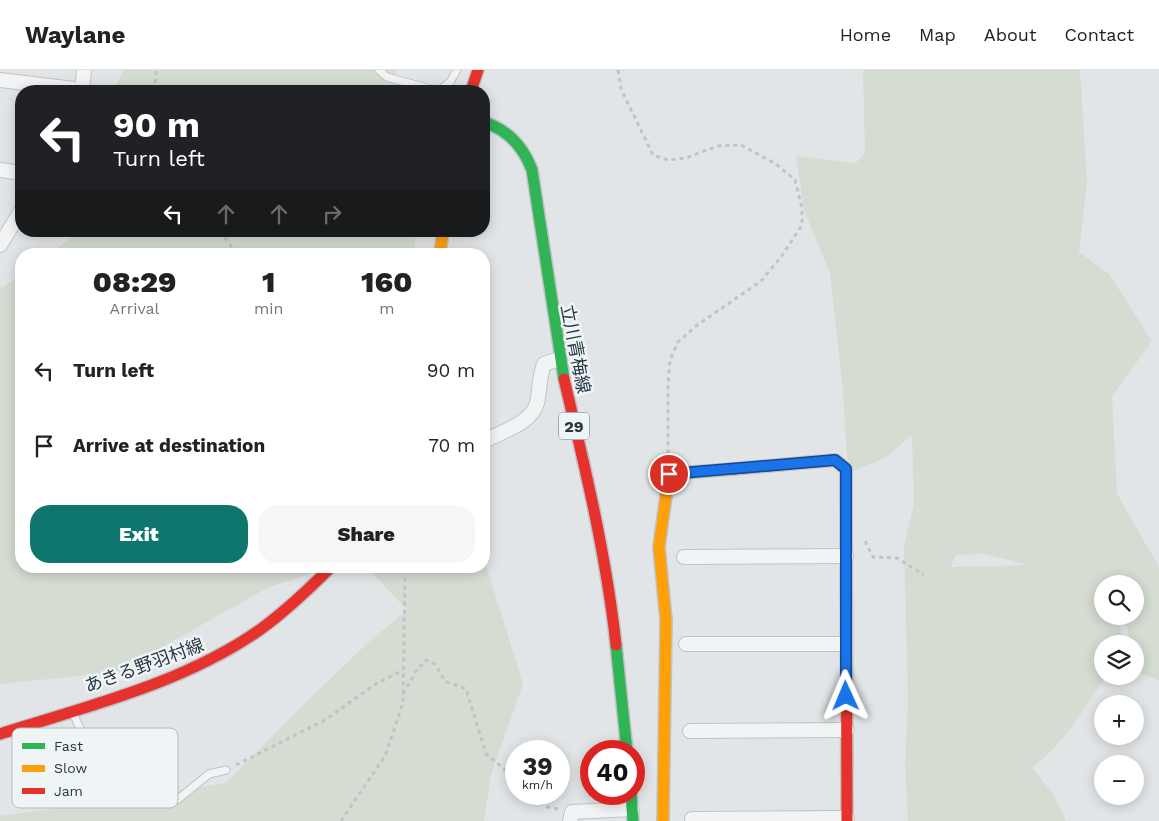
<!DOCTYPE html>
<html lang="en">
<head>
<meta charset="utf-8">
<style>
	:root { --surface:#fff; --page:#f6f6f6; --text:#222; --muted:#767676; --line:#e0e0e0; --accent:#0f766e }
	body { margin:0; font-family:"Work Sans","Noto Sans JP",sans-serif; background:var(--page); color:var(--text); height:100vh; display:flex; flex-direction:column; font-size:19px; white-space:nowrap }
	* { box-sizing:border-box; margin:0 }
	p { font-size:16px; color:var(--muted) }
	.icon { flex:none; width:28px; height:28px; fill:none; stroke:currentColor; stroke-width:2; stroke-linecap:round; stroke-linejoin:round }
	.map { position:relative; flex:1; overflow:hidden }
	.sheet { position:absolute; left:15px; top:178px; width:475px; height:325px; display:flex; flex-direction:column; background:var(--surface); border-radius:20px; box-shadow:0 2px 12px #0003 }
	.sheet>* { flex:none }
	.top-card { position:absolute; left:15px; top:15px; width:475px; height:152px; border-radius:20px; box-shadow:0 2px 12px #0003; background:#202124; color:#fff; overflow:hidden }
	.fabs { position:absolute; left:1094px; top:505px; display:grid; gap:10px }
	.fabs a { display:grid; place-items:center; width:50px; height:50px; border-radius:50%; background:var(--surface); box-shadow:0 2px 12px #0003; font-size:25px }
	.speed { position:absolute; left:505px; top:670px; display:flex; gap:10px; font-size:25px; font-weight:700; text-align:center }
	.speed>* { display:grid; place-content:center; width:65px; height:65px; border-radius:50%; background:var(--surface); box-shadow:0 2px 12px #0003; line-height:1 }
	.speed small { font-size:12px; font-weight:400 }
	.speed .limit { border:8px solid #d22; background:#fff; color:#111 }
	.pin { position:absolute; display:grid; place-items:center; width:42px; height:42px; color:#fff; margin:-21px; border:2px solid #fff; border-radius:50%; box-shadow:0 1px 5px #0007 }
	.me { position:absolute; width:55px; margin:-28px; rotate:359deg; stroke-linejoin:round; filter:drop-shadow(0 0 4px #0008) }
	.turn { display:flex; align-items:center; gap:18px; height:105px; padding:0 15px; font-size:22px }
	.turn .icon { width:65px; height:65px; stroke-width:2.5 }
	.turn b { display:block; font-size:35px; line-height:42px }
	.lanes { display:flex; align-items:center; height:48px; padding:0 15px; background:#0003; justify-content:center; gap:25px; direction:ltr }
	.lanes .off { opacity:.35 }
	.eta { display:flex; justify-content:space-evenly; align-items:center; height:85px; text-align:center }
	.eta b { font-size:30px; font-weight:800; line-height:35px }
	.primary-button { display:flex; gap:10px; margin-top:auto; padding:10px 15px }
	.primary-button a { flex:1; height:58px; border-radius:20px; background:var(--accent); color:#fff; font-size:20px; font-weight:800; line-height:58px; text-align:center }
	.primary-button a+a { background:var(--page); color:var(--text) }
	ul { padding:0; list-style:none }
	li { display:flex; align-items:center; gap:15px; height:75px; padding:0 15px }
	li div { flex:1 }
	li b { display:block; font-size:19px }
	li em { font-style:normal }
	header { display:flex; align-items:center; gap:30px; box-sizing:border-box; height:70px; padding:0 25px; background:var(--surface); border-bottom:1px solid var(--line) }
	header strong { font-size:24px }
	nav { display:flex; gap:28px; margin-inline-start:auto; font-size:18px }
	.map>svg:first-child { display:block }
</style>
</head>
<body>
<header>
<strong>Waylane</strong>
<nav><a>Home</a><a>Map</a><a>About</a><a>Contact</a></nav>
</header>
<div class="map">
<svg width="1159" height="751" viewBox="0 0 1159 751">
	<rect width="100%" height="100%" fill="#e2e5e7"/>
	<g fill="#d5dcd2" fill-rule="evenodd">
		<polygon points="123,0 395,0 397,21 114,21"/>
		<path d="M863,0H1080L1087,112L1079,182L1109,204L1152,271L1112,326L1117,424L1159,497V611L1139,602L1135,587V574H1131L1124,546H1135V514H1102V546H1120L1121,574H1102V606H1106L1101,614C1081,642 1061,678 1032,697L1053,724L1066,751H908L905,694L908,630L904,476L914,434L912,365L885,388L848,403L843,321L830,203L804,140L796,86L856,93L865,82ZM985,484L1025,494L1026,495L951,497L955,485Z"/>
		<polygon points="79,161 415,161 415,184 50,184"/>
		<polygon points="21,204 21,496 337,496 269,517 118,602 0,614 0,219"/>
		<polygon points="484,488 523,614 491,705 484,751 0,751 0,746 226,713 311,627 371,570 407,540 366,496 484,496"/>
	</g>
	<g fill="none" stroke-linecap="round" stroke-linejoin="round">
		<defs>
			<g id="lane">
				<polyline points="379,0 387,7 438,21 450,12 457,0"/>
				<path d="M73,643C84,671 107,703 136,715C149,721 163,725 177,730L209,704L226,700"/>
			</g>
			<g id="street">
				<polyline points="0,10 82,20"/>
				<polyline points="82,21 84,0"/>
				<polyline points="0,100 21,103"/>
				<polyline points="0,175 21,141"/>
				<path d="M484,371C501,362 532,353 537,333C540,319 539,307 544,294L559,289"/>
				<polyline points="684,487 846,486"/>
				<polyline points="686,574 845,574"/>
				<polyline points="690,661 847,660"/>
				<polyline points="692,749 847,748"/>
				<polyline points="570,751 572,742 632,739"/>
			</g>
			<g id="fast">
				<path d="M484,52C508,60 523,76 532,100L564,309"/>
				<polyline points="616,575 627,681"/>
				<polyline points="631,724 633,751"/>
			</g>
			<g id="slow">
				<polyline points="440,184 443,161"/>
				<polyline points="663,751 666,550 659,477 669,404 734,399"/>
			</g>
			<g id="jam">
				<polyline points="471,21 478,0"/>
				<path d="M564,309C585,397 606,484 616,575"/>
				<polyline points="734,399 835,390 846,399 847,751"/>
				<path d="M0,664C88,636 185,613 261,559C287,540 309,519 332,496"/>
			</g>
		</defs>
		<use href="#lane" stroke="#c0c3c5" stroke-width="9"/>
		<use href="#street" stroke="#c0c3c5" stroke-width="16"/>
		<use href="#fast" stroke="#c0c3c5" stroke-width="14"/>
		<use href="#slow" stroke="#c0c3c5" stroke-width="14"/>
		<use href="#jam" stroke="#c0c3c5" stroke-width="14"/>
		<g stroke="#c0c4c6" stroke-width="3" stroke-dasharray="4 4" stroke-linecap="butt">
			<polyline points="618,0 621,19 653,85 668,90 686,88 718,76 741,75 776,94 795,110 802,138 802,155 781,187 761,211 696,256 678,272 670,290 668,316 668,386"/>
			<polyline points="155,21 156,0"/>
			<polyline points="220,161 237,184"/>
			<polyline points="865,471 873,487 897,488 924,505"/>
			<polyline points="403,624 416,601 426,590 435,594 445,611 466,619 486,684 516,709"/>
			<polyline points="515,683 516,709"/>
			<polyline points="236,695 325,650 374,615 403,600"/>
			<polyline points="526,724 547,737 558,739"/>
			<polyline points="341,751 385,686 403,633 405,501 407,496"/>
		</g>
		<use href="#lane" stroke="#f1f3f4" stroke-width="7"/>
		<use href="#street" stroke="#f1f3f4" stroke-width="14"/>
		<use href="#fast" stroke="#30b455" stroke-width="11"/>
		<use href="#slow" stroke="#ff9f0a" stroke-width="11"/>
		<use href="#jam" stroke="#e5322d" stroke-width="11"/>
	</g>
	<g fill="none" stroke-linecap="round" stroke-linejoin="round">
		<defs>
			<polyline id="route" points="669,404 835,390 846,399 846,626"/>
		</defs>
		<use href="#route" stroke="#114b97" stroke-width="12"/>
		<use href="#route" stroke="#1a73e8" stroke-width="9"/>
	</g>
	<g text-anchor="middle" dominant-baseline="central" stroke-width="5" stroke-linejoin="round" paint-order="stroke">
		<rect fill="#eff4f7" stroke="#647078" stroke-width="1" x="559" y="342.5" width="30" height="27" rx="4"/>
		<g font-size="16" font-weight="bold" fill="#283841">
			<text x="574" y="356">29</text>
		</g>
		<g font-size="18" fill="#283841" stroke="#eff4f7">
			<text transform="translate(576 279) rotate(79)">立川青梅線</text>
			<text transform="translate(144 595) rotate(-20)">あきる野羽村線</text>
		</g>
	</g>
	<rect x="12" y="658" width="166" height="80" rx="8" fill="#eff4f7" stroke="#b3bcc0" stroke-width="1"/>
	<rect x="22" y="673" width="23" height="6" fill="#30b455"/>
	<rect x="22" y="695" width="23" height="7" fill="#ff9f0a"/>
	<rect x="22" y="718" width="23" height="6" fill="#e5322d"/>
	<g font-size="14" fill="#283841">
		<text x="54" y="681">Fast</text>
		<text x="54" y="703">Slow</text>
		<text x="54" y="726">Jam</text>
	</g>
</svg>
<div class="fabs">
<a><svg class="icon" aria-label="search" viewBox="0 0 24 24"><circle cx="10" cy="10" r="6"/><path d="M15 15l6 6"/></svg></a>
<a><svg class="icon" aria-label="layers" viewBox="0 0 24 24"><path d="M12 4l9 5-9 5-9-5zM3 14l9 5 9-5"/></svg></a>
<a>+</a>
<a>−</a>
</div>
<div class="speed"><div>39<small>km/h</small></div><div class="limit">40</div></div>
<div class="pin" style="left:669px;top:404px;background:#d93025"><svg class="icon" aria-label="arrive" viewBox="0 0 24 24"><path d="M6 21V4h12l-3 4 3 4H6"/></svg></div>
<svg class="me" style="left:846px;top:626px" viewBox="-20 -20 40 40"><path d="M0-17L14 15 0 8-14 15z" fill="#1a73e8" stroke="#fff" stroke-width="4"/></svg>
<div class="top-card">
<div class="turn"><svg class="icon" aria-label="left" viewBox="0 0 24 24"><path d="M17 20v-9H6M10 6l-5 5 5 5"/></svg><div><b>90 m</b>Turn left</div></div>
<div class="lanes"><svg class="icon" aria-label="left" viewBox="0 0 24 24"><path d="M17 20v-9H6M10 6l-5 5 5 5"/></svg><svg class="icon off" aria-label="ahead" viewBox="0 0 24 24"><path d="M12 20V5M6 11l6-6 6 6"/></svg><svg class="icon off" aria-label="ahead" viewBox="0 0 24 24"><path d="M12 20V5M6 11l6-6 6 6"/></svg><svg class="icon off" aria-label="right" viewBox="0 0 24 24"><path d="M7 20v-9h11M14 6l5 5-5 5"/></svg></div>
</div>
<section class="sheet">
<div class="eta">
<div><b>08:29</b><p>Arrival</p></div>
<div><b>1</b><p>min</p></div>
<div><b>160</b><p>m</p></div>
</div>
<ul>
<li><svg class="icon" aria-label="left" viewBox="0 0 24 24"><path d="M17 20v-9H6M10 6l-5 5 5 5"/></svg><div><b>Turn left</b></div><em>90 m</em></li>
<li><svg class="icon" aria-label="arrive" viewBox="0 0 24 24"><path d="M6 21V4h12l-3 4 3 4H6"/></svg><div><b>Arrive at destination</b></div><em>70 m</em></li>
</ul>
<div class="primary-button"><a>Exit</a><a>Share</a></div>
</section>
</div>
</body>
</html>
